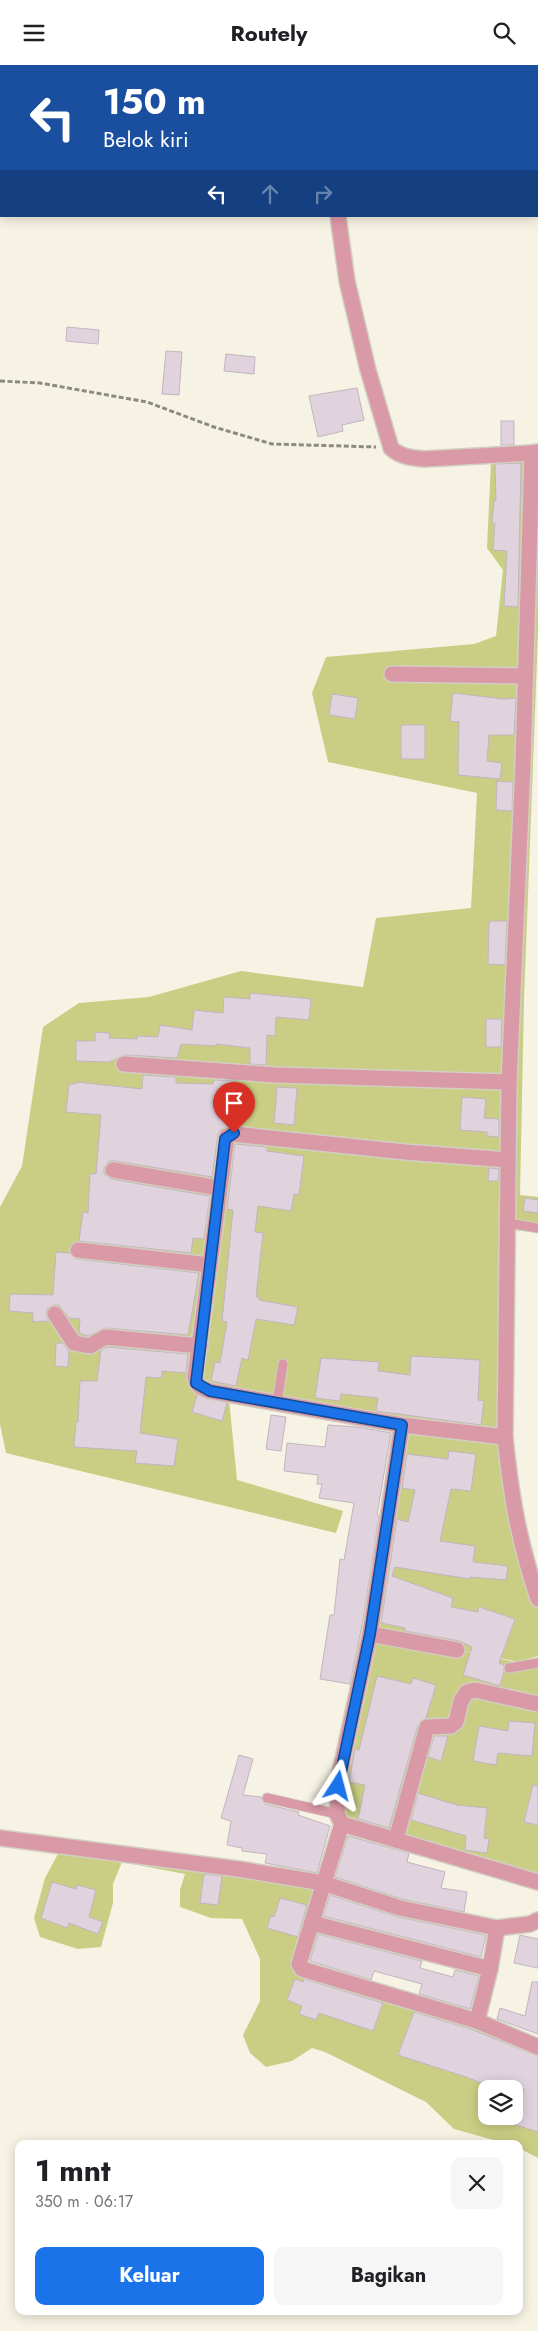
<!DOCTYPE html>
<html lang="id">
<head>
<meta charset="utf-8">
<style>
	:root { --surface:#fff; --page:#f6f6f6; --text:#202124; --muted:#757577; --accent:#1a73e8 }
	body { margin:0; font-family:Jost,sans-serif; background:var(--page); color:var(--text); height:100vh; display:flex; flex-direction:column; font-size:19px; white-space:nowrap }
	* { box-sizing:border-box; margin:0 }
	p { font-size:16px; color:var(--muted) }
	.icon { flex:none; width:28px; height:28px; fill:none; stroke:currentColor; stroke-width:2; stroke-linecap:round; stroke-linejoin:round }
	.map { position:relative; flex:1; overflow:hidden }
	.sheet { position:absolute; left:15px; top:2075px; width:508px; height:175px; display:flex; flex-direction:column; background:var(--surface); border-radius:10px; box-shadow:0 2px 12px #0003 }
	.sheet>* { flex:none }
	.banner { position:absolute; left:0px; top:0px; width:539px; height:152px; box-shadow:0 2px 12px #0003; background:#1a4fa0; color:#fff; overflow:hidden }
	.controls { position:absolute; left:478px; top:2015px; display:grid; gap:10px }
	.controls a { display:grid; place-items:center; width:45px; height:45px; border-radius:10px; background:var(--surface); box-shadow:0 2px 12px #0003; font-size:25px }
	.pin { position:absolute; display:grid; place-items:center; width:42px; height:42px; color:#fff; margin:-51px -21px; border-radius:50% 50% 50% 0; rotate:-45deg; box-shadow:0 0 5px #0007 }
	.pin .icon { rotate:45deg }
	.me { position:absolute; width:55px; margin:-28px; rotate:9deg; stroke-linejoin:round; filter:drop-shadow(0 0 4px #0008) }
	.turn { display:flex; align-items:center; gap:18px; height:105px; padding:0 20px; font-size:22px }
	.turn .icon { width:65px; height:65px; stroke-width:2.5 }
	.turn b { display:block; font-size:35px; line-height:42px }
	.lanes { display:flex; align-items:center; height:48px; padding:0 20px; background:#0003; justify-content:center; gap:25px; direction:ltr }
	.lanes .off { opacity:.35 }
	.round { display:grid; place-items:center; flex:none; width:52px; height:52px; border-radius:10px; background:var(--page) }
	.summary { display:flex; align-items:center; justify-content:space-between; height:85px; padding:0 20px }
	h1 { font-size:30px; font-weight:700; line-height:38px }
	.action { display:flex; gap:10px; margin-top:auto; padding:10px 20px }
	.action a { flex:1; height:58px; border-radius:10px; background:var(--accent); color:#fff; font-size:20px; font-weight:700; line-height:58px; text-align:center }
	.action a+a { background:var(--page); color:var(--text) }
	header { display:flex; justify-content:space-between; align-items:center; height:65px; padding:0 20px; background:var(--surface); font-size:22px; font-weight:700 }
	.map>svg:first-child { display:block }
</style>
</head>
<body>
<header><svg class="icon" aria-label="menu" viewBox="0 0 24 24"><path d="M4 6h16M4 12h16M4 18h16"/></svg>Routely<svg class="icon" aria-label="search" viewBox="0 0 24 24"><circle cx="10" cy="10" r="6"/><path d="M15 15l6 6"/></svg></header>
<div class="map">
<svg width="538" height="2266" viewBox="0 0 538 2266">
	<rect width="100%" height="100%" fill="#f7f3e4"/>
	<g fill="#cace84" fill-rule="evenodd">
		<polygon points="538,387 538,569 524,935 520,1130 538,1132 538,1167 505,1165 499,1366 229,1334 237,1415 343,1446 336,1468 6,1388 0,1359 0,1142 22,1101 43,962 79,938 149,932 241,906 363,922 376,853 471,843 477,728 328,697 312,628 326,592 474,579 496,571 503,505 487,483 491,397"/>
		<polygon points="401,1358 503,1372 538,1529 538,1591 519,1597 427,1578 519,1598 538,1592 538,1814 486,1794 340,1759 357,1638 378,1569"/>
		<path d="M59,1787L322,1820L298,1896L538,1984V2093L519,2083V2079H508L454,2064L426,2037L325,1987L312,1983L292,1996L266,2002L250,1988L243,1970L260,1936V1894L242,1854L211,1853L180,1842V1825L185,1809L122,1797L113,1819V1838L101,1882L78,1884L40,1872L34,1853L45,1813ZM486,2024H514V2051H486Z"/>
	</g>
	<g fill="#e0d3de" stroke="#c1b5bf">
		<polygon points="67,262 99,265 98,279 66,276"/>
		<polygon points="166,286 182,287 179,330 162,329"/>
		<polygon points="226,289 255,292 254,309 224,306"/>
		<polygon points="357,323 364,355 342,360 343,366 318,372 309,331"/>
		<rect x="501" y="356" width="13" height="24"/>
		<polygon points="521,398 518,542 504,541 507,486 493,485 495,458 492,458 494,435 496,436 495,399"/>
		<polygon points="453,628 504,634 516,633 514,670 489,670 487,696 502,698 500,714 458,710 459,657 450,656"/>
		<polygon points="332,629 358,633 355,654 329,650"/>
		<rect x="401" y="660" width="24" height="34"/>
		<polygon points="497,716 513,717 512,746 496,745"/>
		<polygon points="489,856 507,856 505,900 488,899"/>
		<polygon points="250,928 311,934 309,955 276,952 275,971 267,970 266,1000 250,999 250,983 216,979 216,981 181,979 177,993 125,990 109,997 76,996 76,976 95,976 95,967 110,968 109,973 137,974 137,971 158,972 160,960 192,965 194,945 223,948 224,932 250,934"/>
		<polygon points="486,954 502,954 501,982 486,982"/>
		<polygon points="143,1010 176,1012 176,1018 213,1019 214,1015 234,1016 229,1061 220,1065 218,1069 212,1112 115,1096 109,1096 104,1103 104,1109 111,1114 210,1131 204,1174 193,1173 191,1188 79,1176 83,1147 88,1148 90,1109 96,1109 101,1050 66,1047 69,1019 76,1019 76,1017 142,1024"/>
		<polygon points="277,1022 297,1023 294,1060 274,1058"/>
		<polygon points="462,1032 486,1034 484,1053 499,1054 499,1072 487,1071 487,1067 460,1065"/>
		<polygon points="235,1079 267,1082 267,1086 304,1091 299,1130 294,1129 291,1146 258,1141 255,1167 263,1168 256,1232 259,1232 259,1235 298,1242 294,1260 256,1254 248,1295 242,1293 236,1321 211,1316 215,1297 220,1298 227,1257 222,1256 233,1145 227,1144"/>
		<polygon points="489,1103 499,1104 498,1116 488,1116"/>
		<polygon points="525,1133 538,1135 538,1148 523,1146"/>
		<polygon points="56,1187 69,1188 77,1194 199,1208 188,1270 106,1263 88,1271 79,1268 80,1254 69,1253 59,1240 54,1240 47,1244 46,1250 49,1256 33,1257 33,1248 9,1246 10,1229 53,1230"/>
		<polygon points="56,1278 63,1278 69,1286 68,1302 55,1301"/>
		<polygon points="107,1282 188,1289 186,1308 162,1306 162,1313 146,1312 140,1368 178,1374 174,1401 135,1398 137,1386 74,1382 76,1357 78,1357 80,1316 97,1316 101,1285"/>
		<polygon points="411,1291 480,1295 478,1335 484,1336 481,1360 376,1346 378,1333 341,1329 340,1336 315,1333 321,1293 379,1297 378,1306 410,1310"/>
		<polygon points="197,1330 227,1338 222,1356 192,1347"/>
		<polygon points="271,1350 286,1352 281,1386 266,1384"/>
		<polygon points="328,1360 358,1362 391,1368 377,1450 379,1451 363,1555 350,1619 320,1614 330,1550 334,1550 340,1494 344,1495 354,1438 319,1433 322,1419 317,1419 318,1410 284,1406 287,1378 325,1382"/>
		<polygon points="449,1386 476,1389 471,1426 451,1424 440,1476 475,1481 473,1497 508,1501 506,1515 470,1512 470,1514 395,1502 392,1511 453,1533 451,1542 478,1547 479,1542 515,1554 499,1598 504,1600 504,1607 500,1621 463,1610 472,1582 459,1576 405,1566 405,1563 381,1558 397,1454 408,1457 415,1425 402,1423 407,1389 448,1394"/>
		<polygon points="377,1611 411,1619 413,1613 436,1620 426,1653 418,1660 389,1763 358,1754 365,1720 349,1717 355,1684 359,1685"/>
		<polygon points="509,1656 535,1658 532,1691 498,1688 496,1700 473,1696 479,1661 508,1666"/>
		<polygon points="434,1671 448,1671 441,1696 428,1692"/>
		<polygon points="239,1690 253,1694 243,1730 261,1732 265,1739 299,1747 298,1750 330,1761 317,1808 265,1798 267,1789 242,1786 242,1783 227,1780 231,1756 221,1753"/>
		<polygon points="533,1720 538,1721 538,1760 524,1757"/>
		<polygon points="418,1728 457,1740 487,1743 484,1773 489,1774 487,1788 465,1785 466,1771 411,1755"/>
		<polygon points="348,1771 409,1788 407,1797 445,1807 441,1823 467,1827 464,1847 402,1834 335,1812"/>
		<polygon points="204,1809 222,1811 218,1840 200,1838"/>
		<polygon points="52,1817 76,1824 77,1820 96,1825 89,1852 103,1857 98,1869 69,1858 67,1863 41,1853"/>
		<polygon points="330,1830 398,1852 486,1870 481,1892 323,1851"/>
		<polygon points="280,1833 307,1840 298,1872 267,1863 271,1851 274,1852"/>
		<polygon points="318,1869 422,1896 420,1903 453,1912 455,1905 479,1911 470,1944 419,1929 422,1919 374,1906 371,1915 310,1896"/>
		<polygon points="520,1870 538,1874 538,1903 514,1898"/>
		<polygon points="295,1914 303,1917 304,1914 383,1938 373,1966 319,1948 316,1955 299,1949 302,1941 287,1935"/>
		<polygon points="532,1917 538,1917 538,1969 497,1954 500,1943 525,1951"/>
		<polygon points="414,1947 468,1963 538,1991 538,2067 513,2059 524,2024 488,2024 489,2021 466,2012 398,1990"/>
	</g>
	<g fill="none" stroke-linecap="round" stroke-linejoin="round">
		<defs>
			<g id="service">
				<polyline points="508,1158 538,1163"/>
				<polyline points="277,1338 283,1299"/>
				<polyline points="509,1603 538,1598"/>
				<polyline points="267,1733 337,1749"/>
			</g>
			<g id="minor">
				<polyline points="313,0 313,1"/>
				<path d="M338,151L347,216L368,305L391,383C400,392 413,393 425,394L532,388"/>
				<polyline points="392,609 525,611"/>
				<polyline points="124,999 276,1010 509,1017"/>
				<polyline points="113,1105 219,1123"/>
				<polyline points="78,1185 210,1200"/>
				<polyline points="55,1249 74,1278 90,1281 105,1272 200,1281"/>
				<polyline points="402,1360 370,1569 340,1708 337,1749 342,1759 299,1899 302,1904 477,1956 538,1982"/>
				<path d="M505,1372L402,1360L210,1326C202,1323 196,1321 195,1312L227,1071L233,1069L405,1087L508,1095"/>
				<polyline points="370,1569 457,1585"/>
				<polyline points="342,1759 538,1817"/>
				<polyline points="0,1773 238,1804 323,1818 400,1843 497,1863 530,1859 538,1855"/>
				<polyline points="396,1774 427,1662 451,1661 456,1657 461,1636 467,1627 475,1625 538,1639"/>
				<polyline points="312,1858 490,1904"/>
				<polyline points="477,1956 490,1904 497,1863"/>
			</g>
			<path id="tertiary" d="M538,387L532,388L523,698L509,1017L505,1372C511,1432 519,1477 538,1534"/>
		</defs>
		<use href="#service" stroke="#d2cec1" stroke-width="11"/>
		<use href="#minor" stroke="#d2cec1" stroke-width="18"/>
		<use href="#tertiary" stroke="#d2cec1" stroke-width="18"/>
		<polyline stroke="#8c8a80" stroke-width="3" stroke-dasharray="5 2.5" stroke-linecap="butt" points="0,316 40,318 147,337 214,362 272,379 376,382"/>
		<use href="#service" stroke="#da99a6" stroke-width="9"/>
		<use href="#minor" stroke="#da99a6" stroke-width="15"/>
		<use href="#tertiary" stroke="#da99a6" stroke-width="15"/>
	</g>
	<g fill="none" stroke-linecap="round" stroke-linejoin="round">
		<defs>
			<polyline id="route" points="234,1068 225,1074 196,1318 210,1326 402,1360 370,1569 338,1721"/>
		</defs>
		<use href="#route" stroke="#114b97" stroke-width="12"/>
		<use href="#route" stroke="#1a73e8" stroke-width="9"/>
	</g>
</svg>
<div class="controls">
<a><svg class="icon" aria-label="layers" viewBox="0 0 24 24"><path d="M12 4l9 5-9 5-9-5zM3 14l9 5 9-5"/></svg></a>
</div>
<div class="pin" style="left:234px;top:1068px;background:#d93025"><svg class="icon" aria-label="arrive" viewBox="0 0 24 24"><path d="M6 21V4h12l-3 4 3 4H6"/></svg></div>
<svg class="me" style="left:338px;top:1721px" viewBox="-20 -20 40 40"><path d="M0-17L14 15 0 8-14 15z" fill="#1a73e8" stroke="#fff" stroke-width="4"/></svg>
<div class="banner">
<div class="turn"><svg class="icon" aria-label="left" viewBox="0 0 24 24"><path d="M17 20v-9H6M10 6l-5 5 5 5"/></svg><div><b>150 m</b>Belok kiri</div></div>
<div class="lanes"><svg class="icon" aria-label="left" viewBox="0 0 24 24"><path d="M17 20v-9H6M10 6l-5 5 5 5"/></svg><svg class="icon off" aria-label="ahead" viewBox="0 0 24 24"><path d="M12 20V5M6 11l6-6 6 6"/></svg><svg class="icon off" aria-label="right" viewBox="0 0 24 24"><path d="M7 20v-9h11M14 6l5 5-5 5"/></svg></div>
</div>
<section class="sheet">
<div class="summary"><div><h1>1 mnt</h1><p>350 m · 06:17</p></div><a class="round"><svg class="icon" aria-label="close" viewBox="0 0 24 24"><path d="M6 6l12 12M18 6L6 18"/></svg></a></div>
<div class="action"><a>Keluar</a><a>Bagikan</a></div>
</section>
</div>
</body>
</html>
